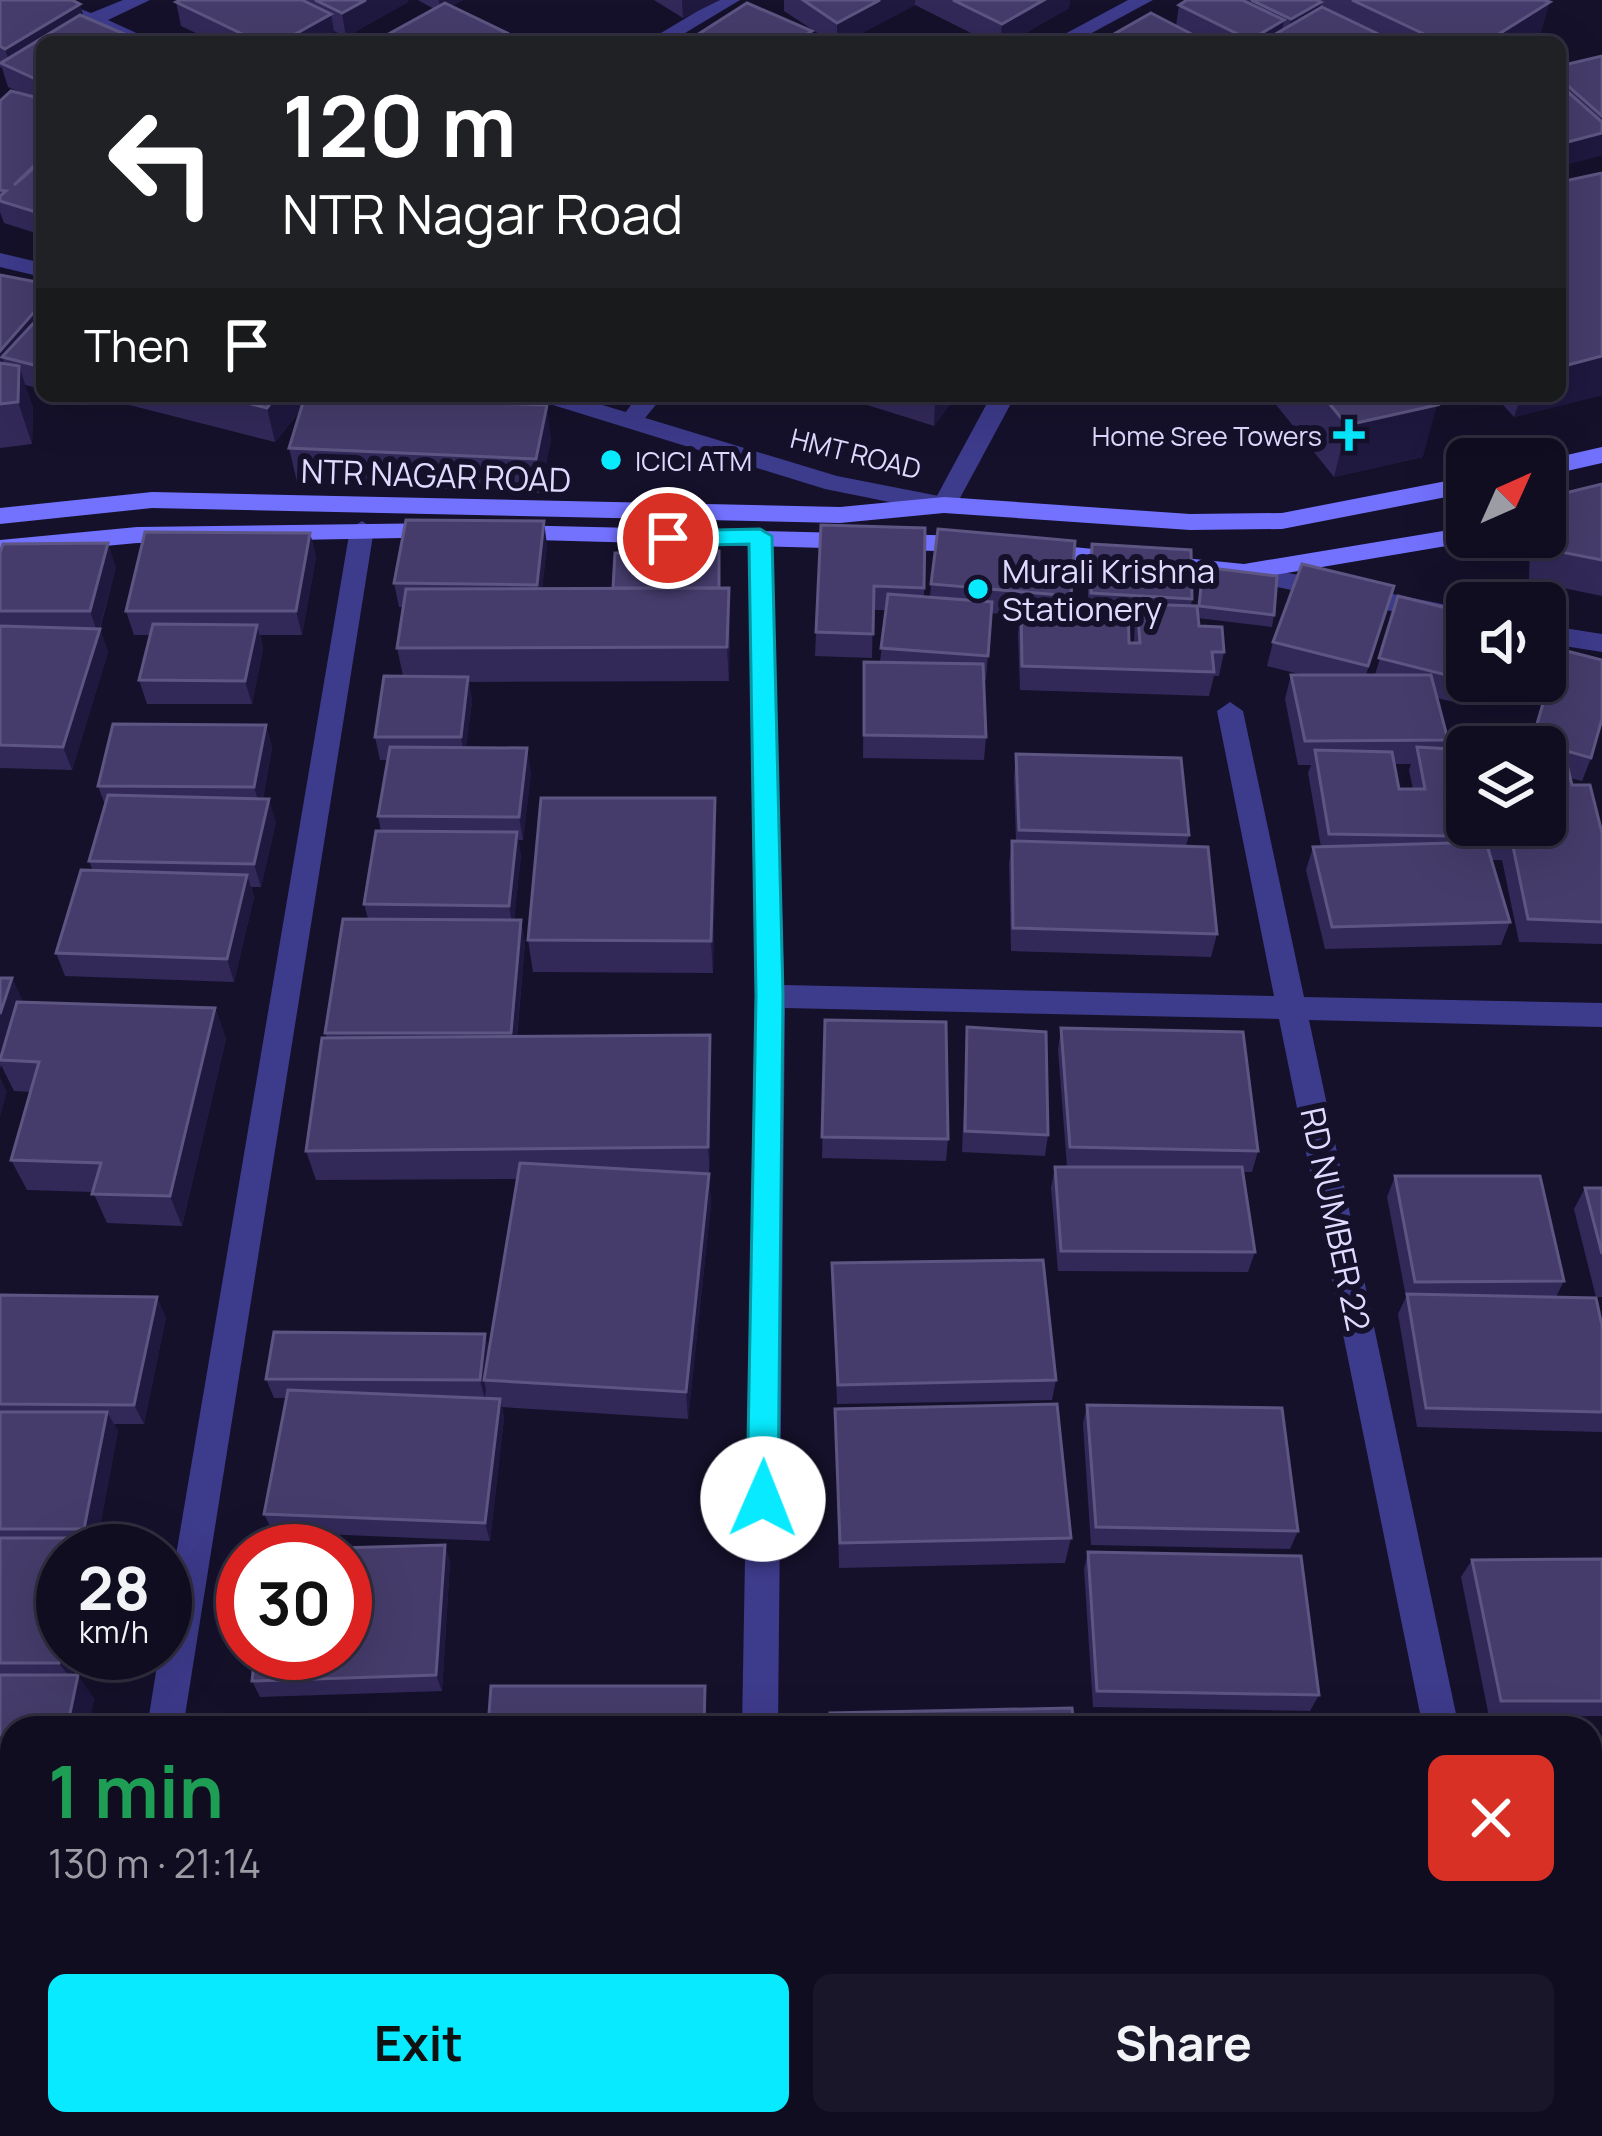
<!DOCTYPE html>
<html lang="en">
<head>
<meta charset="utf-8">
<style>
	:root { --surface:#100d20; --page:#191629; --text:#f1f3f6; --muted:#9c9ca5; --line:#302d3e; --accent:#07eaff }
	body { margin:0; font-family:Manrope,sans-serif; background:var(--page); color:var(--text); height:100vh; display:flex; flex-direction:column; font-size:45px; white-space:nowrap }
	* { box-sizing:border-box; margin:0 }
	p { font-size:39px; color:var(--muted) }
	.icon { flex:none; width:66px; height:66px; fill:none; stroke:currentColor; stroke-width:2; stroke-linecap:round; stroke-linejoin:round }
	.map { position:relative; flex:1; overflow:hidden }
	.sheet { position:absolute; left:0px; top:1716px; width:1602px; height:420px; display:flex; flex-direction:column; background:var(--surface); border-radius:36px 36px 0 0; box-shadow:0 12px 48px #0002,0 0 0 3px var(--line) }
	.sheet>* { flex:none }
	.hud { position:absolute; left:36px; top:36px; width:1530px; height:366px; border-radius:18px; box-shadow:0 12px 48px #0002,0 0 0 3px var(--line); background:#202124; color:#fff; overflow:hidden }
	.needle { width:78px; rotate:45deg }
	.fabs { position:absolute; left:1446px; top:438px; display:grid; gap:24px }
	.fabs a { display:grid; place-items:center; width:120px; height:120px; border-radius:18px; background:var(--surface); box-shadow:0 12px 48px #0002,0 0 0 3px var(--line); font-size:60px }
	.speed { position:absolute; left:36px; top:1524px; display:flex; gap:24px; font-size:60px; font-weight:700; text-align:center }
	.speed>* { display:grid; place-content:center; width:156px; height:156px; border-radius:50%; background:var(--surface); box-shadow:0 12px 48px #0002,0 0 0 3px var(--line); line-height:1 }
	.speed small { font-size:30px; font-weight:400 }
	.speed .limit { border:18px solid #d22; background:#fff; color:#111 }
	.pin { position:absolute; display:grid; place-items:center; width:102px; height:102px; color:#fff; margin:-51px; border:6px solid #fff; border-radius:50%; box-shadow:0 3px 12px #0007 }
	.me { position:absolute; width:132px; margin:-66px; rotate:1deg; stroke-linejoin:round; filter:drop-shadow(0 0 9px #0008) }
	.turn { display:flex; align-items:center; gap:42px; height:252px; padding:0 48px; font-size:54px }
	.turn .icon { width:156px; height:156px; stroke-width:2.5 }
	.turn b { display:block; font-size:84px; line-height:102px }
	.then { display:flex; align-items:center; height:114px; padding:0 48px; background:#0003; gap:24px; font-size:45px }
	.round { display:grid; place-items:center; flex:none; width:126px; height:126px; border-radius:18px; background:var(--page) }
	.head { display:flex; align-items:center; justify-content:space-between; height:204px; padding:0 48px }
	h1 { font-size:72px; font-weight:700; line-height:90px; color:#1e9e55 }
	.action { display:flex; gap:24px; margin-top:auto; padding:24px 48px }
	.action a { flex:1; height:138px; border-radius:18px; background:var(--accent); color:#111; font-size:48px; font-weight:700; line-height:138px; text-align:center }
	.action a+a { background:var(--page); color:var(--text) }
	.map>svg:first-child { display:block }
</style>
</head>
<body>
<div class="map">
<svg width="1602" height="2136" viewBox="0 0 1602 2136">
	<rect width="100%" height="100%" fill="#15112b"/>
	<g fill="none" stroke-linecap="round" stroke-linejoin="round">
		<g fill="#3d3b8b" fill-rule="evenodd">
			<polygon points="30,0 57,0 91,13 123,0 150,0 108,20 156,42 128,42"/>
			<polygon points="716,0 740,0 670,42 646,42"/>
			<polygon points="1128,0 1153,0 1075,42 1050,42"/>
			<polygon points="638,396 663,396 641,423 625,423 621,418"/>
			<polygon points="991,396 1015,396 953,511 935,511 932,505"/>
			<polygon points="362,521 374,529 183,1728 147,1728 159,1653 165,1653 165,1620 350,529"/>
			<polygon points="760,528 772,536 784,985 1274,996 1217,711 1230,702 1243,711 1304,997 1602,1003 1602,1027 1309,1020 1459,1728 1423,1728 1279,1019 785,1008 778,1728 742,1728 755,996 748,536"/>
			<polygon points="82,2124 122,2124 120,2136 80,2136"/>
			<rect x="734" y="2124" width="40" height="12"/>
			<polygon points="1503,2124 1543,2124 1546,2136 1506,2136"/>
		</g>
		<g fill="#3d3b8b" fill-rule="evenodd">
			<polygon points="0,253 42,263 42,277 0,267"/>
			<polygon points="536,396 573,396 837,476 944,497 956,505 944,513 825,489 540,401"/>
			<polygon points="1244,564 1467,609 1467,627 1235,578 1231,572"/>
			<polygon points="1545,625 1602,634 1602,652 1545,643"/>
		</g>
		<g fill="#7372ff" fill-rule="evenodd">
			<polygon points="1602,447 1602,463 1545,476 1545,460"/>
			<polygon points="1467,477 1467,493 1282,529 1190,530 944,513 840,523 152,508 0,524 0,508 152,492 840,507 944,497 1190,514 1282,513"/>
			<polygon points="446,523 455,525 458,531 455,537 137,543 0,556 0,540 137,527"/>
			<polygon points="506,525 973,536 985,544 973,552 497,539 494,533 497,527"/>
			<polygon points="1467,527 1467,537 1478,537 1476,541 1244,580 1033,559 1021,551 1033,543 1244,564"/>
		</g>
	</g>
	<g fill="#322959" fill-rule="evenodd">
		<polygon points="0,0 42,42 42,235 4,223 0,212 0,101 26,95 8,87 2,68 0,67"/>
		<polygon points="180,0 408,0 408,2 346,37 334,31 335,37 327,42 215,42 181,26 176,2"/>
		<polygon points="418,0 463,0 452,6 511,35 512,42 374,42 434,9"/>
		<polygon points="654,0 720,0 683,18"/>
		<polygon points="784,0 1070,0 1069,8 1010,42 989,42 915,5 845,42 831,42 784,11"/>
		<polygon points="1187,0 1544,0 1540,36 1530,42 1100,42 1176,26 1179,5"/>
		<polygon points="1602,56 1602,155 1560,166 1560,66"/>
		<polygon points="1602,173 1602,395 1514,417 1495,396 1560,396 1560,182"/>
		<polygon points="0,275 42,283 42,389 25,385 33,408 32,444 0,448"/>
		<polygon points="94,396 440,396 441,401 551,439 540,493 297,482 289,448 302,408 275,442"/>
		<polygon points="861,396 956,396 934,426 861,403"/>
		<polygon points="1269,396 1424,396 1423,457 1334,477"/>
		<polygon points="1602,484 1602,596 1529,581 1530,537 1545,537"/>
		<path d="M925,528L924,597H930L931,584L1075,541L1069,612H1075L1076,603L1088,604V568L1092,544L1192,599L1191,606L1197,610L1203,567L1274,615L1272,627L1198,618L1199,626L1224,652L1219,676H1214L1209,696L1020,690L1018,634L1020,616L991,613L986,680H984L986,737L984,760L863,758L864,662H880L886,610H873L872,658L815,656L816,632ZM1128,619L1135,620L1134,643H1129Z"/>
		<polygon points="310,533 316,557 302,635 260,635 263,649 252,704 147,704 139,680 150,635 134,635 126,611"/>
		<polygon points="547,545 542,589 720,588 730,622 729,681 469,682 472,701 466,748 531,772 523,840 518,840 521,855 514,920 521,920 525,943 517,1037 710,1035 711,1066 709,1177 711,1204 688,1419 502,1407 504,1418 490,1541 273,1532 264,1514 287,1398 274,1398 266,1379 489,1350 517,1179 316,1180 306,1151 327,1038 325,1033 368,919 364,904 381,831 378,816 388,760 380,760 375,737 403,676 397,648 403,607 399,607 394,583"/>
		<polygon points="0,553 116,567 100,629 108,652 72,770 0,768"/>
		<path d="M1398,596L1467,660L1454,702L1437,698L1448,740L1445,748L1545,825V747H1529L1559,649L1591,758L1582,781L1570,778L1572,785L1602,833V944L1519,942L1502,860H1492L1510,922L1501,945L1325,949L1306,870L1313,847H1321L1308,773L1311,765H1298L1285,699L1291,675H1303L1267,666L1273,642L1387,610L1366,675H1375ZM1395,764H1411L1409,770L1413,789H1399Z"/>
		<polygon points="266,725 272,748 263,799 276,822 261,887 251,887 254,897 234,982 65,976 56,953 93,871 89,861 105,805 98,786"/>
		<polygon points="1016,754 1189,835 1186,846 1217,934 1211,957 1011,951 1009,864 1012,841 1016,841 1014,778"/>
		<polygon points="716,830 713,973 533,972 528,940"/>
		<polygon points="0,978 12,978 22,1000 21,1003 215,1008 226,1039 182,1226 107,1223 93,1192 27,1190 11,1160 31,1092 14,1091 1,1065 0,1069"/>
		<polygon points="825,1020 948,1139 946,1161 822,1158"/>
		<polygon points="967,1027 1048,1135 1045,1156 962,1152"/>
		<polygon points="1061,1028 1258,1151 1252,1172 1243,1172 1255,1252 1248,1272 1058,1271 1051,1188 1055,1167 1067,1167 1058,1050"/>
		<polygon points="1395,1176 1564,1281 1556,1297 1602,1326 1602,1432 1417,1427 1398,1314 1406,1297 1387,1197"/>
		<polygon points="1585,1188 1602,1188 1602,1297 1596,1297 1574,1209"/>
		<polygon points="832,1263 1056,1380 1052,1400 837,1404"/>
		<polygon points="0,1295 166,1317 144,1424 114,1424 118,1431 96,1547 90,1547 93,1551 63,1551 76,1653 71,1675 94,1698 88,1728 12,1728 12,2026 7,2026 12,2030 12,2111 7,2136 0,2136"/>
		<polygon points="1087,1405 1298,1531 1290,1549 1091,1545 1083,1424"/>
		<polygon points="835,1409 1071,1538 1065,1563 839,1568"/>
		<polygon points="445,1545 450,1562 442,1691 260,1697 252,1681"/>
		<polygon points="1088,1552 1319,1695 1310,1711 1093,1707 1084,1569"/>
		<polygon points="1602,1559 1602,1716 1489,1717 1461,1577 1472,1560"/>
		<rect x="1590" y="1859" width="12" height="238"/>
		<polygon points="1182,2124 1410,2124 1412,2136 1183,2136"/>
	</g>
	<g fill="#1f183f">
		<polygon points="366,0 408,0 408,2 346,37 342,13"/>
		<polygon points="439,0 463,0 440,12"/>
		<polygon points="682,0 720,0 683,18"/>
		<polygon points="880,0 915,0 915,5 845,42 837,42 837,23"/>
		<polygon points="1044,0 1070,0 1069,8 1010,42 1000,42 1002,24"/>
		<polygon points="1321,2 1317,25 1286,42 1291,19"/>
		<polygon points="1550,2 1540,36 1530,42 1486,42"/>
		<polygon points="80,4 87,27 11,68 5,49"/>
		<polygon points="331,14 335,37 327,42 281,42"/>
		<polygon points="1284,20 1280,42 1250,42 1250,40"/>
		<polygon points="812,31 812,42 795,42"/>
		<polygon points="1376,33 1374,42 1361,42"/>
		<polygon points="1602,133 1602,155 1560,166 1560,144"/>
		<polygon points="42,303 42,336 2,357 8,375 0,385 0,351"/>
		<polygon points="1602,356 1602,395 1514,417 1521,396 1560,396 1560,367"/>
		<polygon points="19,366 33,408 32,444 18,402"/>
		<polygon points="276,396 311,396 275,442 267,408"/>
		<polygon points="940,396 956,396 934,426 935,402"/>
		<polygon points="547,405 551,439 540,493 536,459"/>
		<polygon points="1437,405 1423,457 1334,477 1347,425"/>
		<polygon points="544,521 547,545 540,608 537,585"/>
		<polygon points="310,533 316,557 302,635 296,611"/>
		<polygon points="108,543 116,567 99,630 100,629 108,652 72,770 63,747 98,634 90,611"/>
		<polygon points="729,588 730,622 729,681 727,647"/>
		<polygon points="257,625 263,649 252,704 245,681"/>
		<polygon points="468,677 472,701 465,760 461,737"/>
		<polygon points="266,725 272,748 261,810 254,787"/>
		<polygon points="527,748 531,772 523,840 519,817"/>
		<polygon points="715,798 716,830 713,973 711,941"/>
		<polygon points="269,799 276,822 261,887 254,864"/>
		<polygon points="517,832 521,855 513,929 509,906"/>
		<polygon points="247,875 254,897 234,982 227,959"/>
		<polygon points="521,920 525,943 515,1055 511,1033"/>
		<polygon points="12,978 22,1000 3,1060 0,1060 0,1014"/>
		<polygon points="215,1008 226,1039 182,1226 170,1196"/>
		<polygon points="710,1035 711,1066 710,1177 708,1147"/>
		<polygon points="0,1077 7,1092 0,1117"/>
		<polygon points="709,1174 711,1204 688,1419 686,1392"/>
		<polygon points="157,1297 166,1317 144,1424 134,1405"/>
		<polygon points="485,1334 490,1353 484,1380 486,1389 485,1400 480,1380"/>
		<polygon points="500,1399 504,1418 490,1541 485,1523"/>
		<polygon points="107,1412 118,1431 96,1547 84,1529"/>
		<polygon points="84,1538 93,1551 81,1551"/>
		<polygon points="445,1545 450,1562 442,1691 436,1675"/>
		<polygon points="63,1642 63,1653 76,1653 71,1679 59,1663"/>
		<polygon points="78,1675 94,1698 88,1728 67,1728"/>
		<polygon points="12,1944 12,2020 0,2011"/>
		<polygon points="6,2025 12,2030 12,2111 7,2136 0,2136 0,2055"/>
		<polygon points="418,2124 425,2124 424,2136 417,2136"/>
	</g>
	<g fill="#453c6b" stroke="#5d5582" stroke-width="3">
		<polygon points="0,0 72,0 80,4 5,49 0,46"/>
		<polygon points="180,0 302,0 331,14 281,42 259,42 176,2"/>
		<polygon points="315,0 366,0 342,13"/>
		<polygon points="803,0 880,0 837,23"/>
		<polygon points="953,0 1044,0 1002,24"/>
		<polygon points="1187,0 1242,0 1284,20 1250,40 1179,5"/>
		<polygon points="1251,0 1317,0 1321,2 1291,19"/>
		<polygon points="1352,0 1544,0 1550,2 1486,42 1441,42"/>
		<polygon points="445,3 511,35 498,42 374,42"/>
		<polygon points="747,3 812,31 795,42 686,42"/>
		<polygon points="1322,7 1376,33 1361,42 1262,42"/>
		<polygon points="1151,13 1207,42 1100,42"/>
		<polygon points="80,15 143,42 42,42 42,82 1,63"/>
		<polygon points="1602,56 1602,116 1560,79 1560,66"/>
		<polygon points="1560,85 1602,122 1602,133 1560,144"/>
		<polygon points="11,91 42,99 42,158 14,185 42,161 42,214 0,201 0,196 6,191 0,190 0,101"/>
		<polygon points="1602,173 1602,356 1560,367 1560,182"/>
		<polygon points="0,275 42,283 42,303 0,351"/>
		<polygon points="42,314 42,367 2,357"/>
		<polygon points="0,363 19,366 18,402 0,404"/>
		<polygon points="220,396 276,396 267,408"/>
		<polygon points="305,396 439,396 438,401 547,405 536,459 289,448"/>
		<polygon points="916,396 940,396 935,402"/>
		<polygon points="1323,396 1424,396 1437,405 1347,425"/>
		<polygon points="1602,484 1602,560 1541,548 1541,537 1545,537 1545,498"/>
		<polygon points="406,520 544,521 537,585 394,583"/>
		<polygon points="821,525 925,528 924,588 874,586 873,634 816,632"/>
		<polygon points="938,529 1075,541 1071,596 931,584"/>
		<polygon points="145,532 310,533 296,611 126,611"/>
		<polygon points="108,543 90,611 0,611 0,553 3,544"/>
		<polygon points="1092,544 1191,550 1192,599 1091,593"/>
		<polygon points="719,551 719,588 613,588 615,553"/>
		<polygon points="1302,564 1394,586 1368,666 1273,642"/>
		<polygon points="1203,567 1277,576 1274,615 1199,606"/>
		<polygon points="729,588 727,647 397,648 406,589"/>
		<polygon points="888,594 992,602 988,656 881,648"/>
		<polygon points="1398,596 1467,613 1467,660 1462,679 1379,658"/>
		<polygon points="1076,603 1128,605 1129,643 1140,643 1137,604 1197,606 1199,626 1222,627 1224,652 1212,652 1214,672 1022,666 1021,610 1076,612"/>
		<polygon points="153,624 257,625 245,681 139,680"/>
		<polygon points="0,626 100,629 63,747 0,745"/>
		<polygon points="1559,649 1602,660 1602,719 1591,758 1532,741"/>
		<polygon points="864,662 983,664 986,737 864,735"/>
		<polygon points="1291,675 1431,675 1448,740 1305,741"/>
		<polygon points="384,676 468,677 461,737 375,737"/>
		<polygon points="113,724 266,725 254,787 98,786"/>
		<polygon points="390,747 527,748 519,817 378,816"/>
		<polygon points="1417,747 1467,750 1467,825 1545,825 1545,754 1565,756 1572,785 1590,785 1602,833 1602,922 1528,919 1511,837 1329,834 1315,750 1392,752 1399,789 1425,789"/>
		<polygon points="1016,754 1181,758 1189,835 1019,830"/>
		<polygon points="108,795 269,799 254,864 89,861"/>
		<polygon points="541,798 715,798 711,941 528,940"/>
		<polygon points="376,831 517,832 509,906 364,904"/>
		<polygon points="1012,841 1208,847 1217,934 1013,928"/>
		<polygon points="1486,842 1510,922 1332,927 1313,847"/>
		<polygon points="81,870 247,875 227,959 56,953"/>
		<polygon points="343,919 521,920 511,1033 325,1033"/>
		<polygon points="0,978 12,978 0,1014"/>
		<polygon points="17,1002 215,1008 170,1196 92,1194 101,1163 11,1160 39,1062 0,1060"/>
		<polygon points="825,1020 946,1022 948,1139 822,1137"/>
		<polygon points="967,1027 1046,1032 1048,1135 965,1131"/>
		<polygon points="1061,1028 1243,1032 1258,1151 1070,1147"/>
		<polygon points="710,1035 708,1147 306,1151 322,1038"/>
		<polygon points="520,1163 709,1174 686,1392 484,1380"/>
		<polygon points="1055,1167 1242,1167 1255,1252 1061,1251"/>
		<polygon points="1395,1176 1540,1176 1564,1281 1415,1282"/>
		<polygon points="1585,1188 1602,1188 1602,1254"/>
		<polygon points="1043,1260 1056,1380 838,1385 832,1263"/>
		<polygon points="1407,1294 1596,1298 1602,1326 1602,1412 1426,1408"/>
		<polygon points="0,1295 157,1297 134,1405 0,1404"/>
		<polygon points="274,1332 485,1334 480,1380 266,1379"/>
		<polygon points="288,1390 500,1399 485,1523 264,1514"/>
		<polygon points="1057,1404 1071,1538 840,1543 835,1409"/>
		<polygon points="1087,1405 1282,1408 1298,1531 1096,1527"/>
		<polygon points="0,1412 107,1412 84,1529 0,1529"/>
		<polygon points="0,1538 84,1538 81,1551 63,1551 63,1642 59,1663 0,1663"/>
		<polygon points="445,1545 436,1675 252,1681 255,1653 345,1653 345,1551 266,1550"/>
		<polygon points="1088,1552 1301,1556 1319,1695 1097,1691"/>
		<polygon points="1602,1559 1602,1701 1501,1701 1472,1560"/>
		<polygon points="0,1675 78,1675 67,1728 12,1728 12,1825 0,1825"/>
		<polygon points="491,1686 705,1686 704,1728 488,1728"/>
		<polygon points="1072,1708 1074,1728 831,1728 830,1713"/>
		<polygon points="0,1844 12,1844 12,1944 0,2003"/>
		<rect x="1590" y="1859" width="12" height="223"/>
		<polygon points="0,2025 6,2025 0,2055"/>
		<polygon points="200,2124 418,2124 417,2136 198,2136"/>
		<polygon points="1193,2124 1410,2124 1412,2136 1194,2136"/>
	</g>
	<polygon fill="#07eaff" stroke="#0598a6" stroke-width="3" points="760,529 772,536 783,996 778,1499 774,1510 763,1514 752,1510 747,1499 756,996 749,544 668,546 656,538 668,531"/>
	<g fill="#07eaff" stroke="#15112b" stroke-width="4.5">
		<path d="M1343 417h12v12h12v12h-12v12h-12v-12h-12v-12h12z"/>
		<circle cx="611" cy="460" r="12"/>
		<circle cx="978" cy="589" r="12"/>
	</g>
	<g text-anchor="middle" dominant-baseline="central" stroke-width="12" stroke-linejoin="round" paint-order="stroke">
		<g font-size="27" fill="#dfdbff" stroke="#15112b" text-anchor="end">
			<text x="1322" y="435">Home Sree Towers</text>
			<text x="635" y="460" text-anchor="start">ICICI ATM</text>
		</g>
		<g font-size="27" fill="#dfdbff" stroke="#15112b">
			<text transform="translate(856 453) rotate(14)">HMT ROAD</text>
		</g>
		<g font-size="33" fill="#dfdbff" stroke="#15112b">
			<text transform="translate(436 475) rotate(2)">NTR NAGAR ROAD</text>
			<text transform="translate(1336 1219) rotate(78)">RD NUMBER 22</text>
		</g>
		<g font-size="33" fill="#dfdbff" stroke="#15112b" text-anchor="start">
			<text x="1002" y="570">Murali Krishna<tspan x="1002" dy="38">Stationery</tspan></text>
		</g>
	</g>
</svg>
<div class="fabs">
<a><svg class="needle" viewBox="-14 -14 28 28"><path d="M0-13l5 13h-10z" fill="#e53935"/><path d="M0 13l5-13h-10z" fill="#9c9ca5"/></svg></a>
<a><svg class="icon" aria-label="sound" viewBox="0 0 24 24"><path d="M4 9h4l5-4v14l-5-4H4zM17 9q2 3 0 6"/></svg></a>
<a><svg class="icon" aria-label="layers" viewBox="0 0 24 24"><path d="M12 4l9 5-9 5-9-5zM3 14l9 5 9-5"/></svg></a>
</div>
<div class="speed"><div>28<small>km/h</small></div><div class="limit">30</div></div>
<div class="pin" style="left:668px;top:538px;background:#d93025"><svg class="icon" aria-label="arrive" viewBox="0 0 24 24"><path d="M6 21V4h12l-3 4 3 4H6"/></svg></div>
<svg class="me" style="left:763px;top:1499px" viewBox="-20 -20 40 40"><circle r="19" fill="#fff"/><path d="M0-13L10 11 0 6-10 11z" fill="#07eaff"/></svg>
<div class="hud">
<div class="turn"><svg class="icon" aria-label="left" viewBox="0 0 24 24"><path d="M17 20v-9H6M10 6l-5 5 5 5"/></svg><div><b>120 m</b>NTR Nagar Road</div></div>
<div class="then">Then<svg class="icon" aria-label="arrive" viewBox="0 0 24 24"><path d="M6 21V4h12l-3 4 3 4H6"/></svg></div>
</div>
<section class="sheet">
<div class="head"><div><h1>1 min</h1><p>130 m · 21:14</p></div><a class="round" style="background:#d93025;color:#fff"><svg class="icon" aria-label="close" viewBox="0 0 24 24"><path d="M6 6l12 12M18 6L6 18"/></svg></a></div>
<div class="action"><a>Exit</a><a>Share</a></div>
</section>
</div>
</body>
</html>
